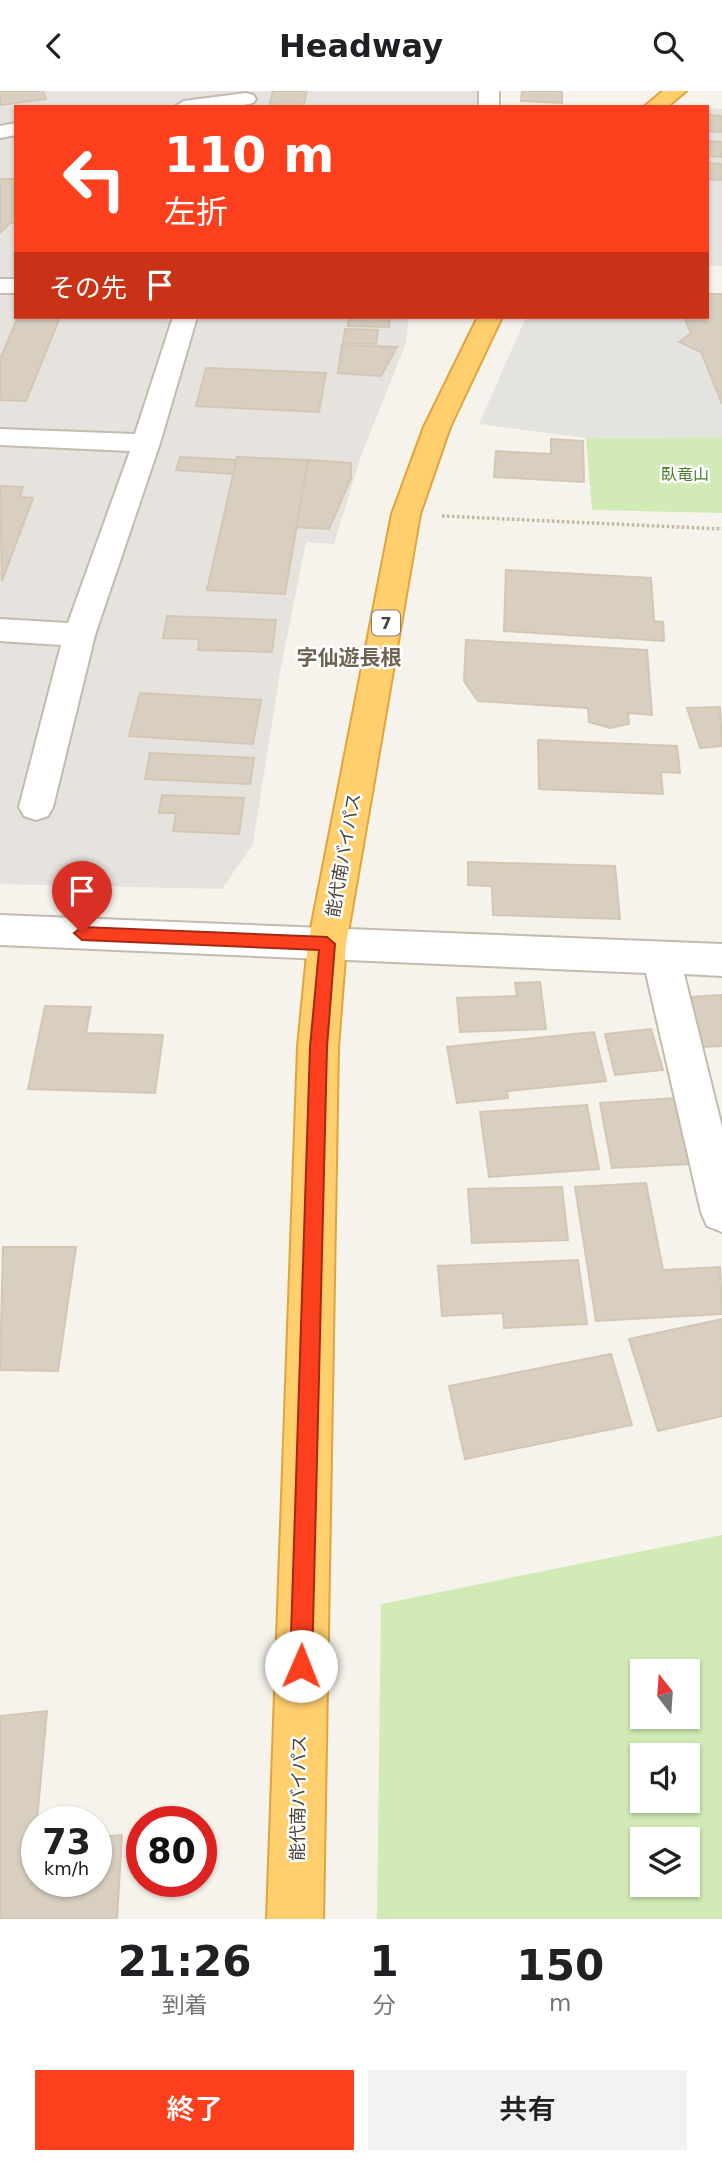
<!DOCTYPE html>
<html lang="ja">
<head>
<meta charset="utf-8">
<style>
	:root { --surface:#fff; --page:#f2f2f2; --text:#202124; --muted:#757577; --accent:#fc3f1d }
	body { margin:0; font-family:"DejaVu Sans","Noto Sans JP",sans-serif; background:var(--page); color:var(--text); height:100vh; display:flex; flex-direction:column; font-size:26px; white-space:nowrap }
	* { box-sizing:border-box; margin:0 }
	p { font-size:23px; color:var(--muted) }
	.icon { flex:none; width:38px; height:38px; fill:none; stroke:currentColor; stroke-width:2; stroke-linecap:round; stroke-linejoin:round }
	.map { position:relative; height:1828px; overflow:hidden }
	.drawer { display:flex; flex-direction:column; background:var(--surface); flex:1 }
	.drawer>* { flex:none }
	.top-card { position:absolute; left:14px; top:14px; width:695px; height:214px; border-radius:0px; box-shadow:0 2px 5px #0004; background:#fc3f1d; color:#fff; overflow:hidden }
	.needle { width:46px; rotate:343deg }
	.controls { position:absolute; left:630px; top:1568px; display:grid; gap:14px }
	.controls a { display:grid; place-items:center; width:70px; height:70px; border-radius:0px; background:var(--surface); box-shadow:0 2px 5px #0004; font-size:35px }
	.speed { position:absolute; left:21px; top:1715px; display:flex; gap:14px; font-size:35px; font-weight:700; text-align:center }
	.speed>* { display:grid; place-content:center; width:91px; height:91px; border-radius:50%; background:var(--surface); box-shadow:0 2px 5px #0004; line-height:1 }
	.speed small { font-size:18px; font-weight:400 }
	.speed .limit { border:10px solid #d22; background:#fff; color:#111 }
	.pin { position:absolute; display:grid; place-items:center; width:60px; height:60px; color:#fff; margin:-72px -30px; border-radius:50% 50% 50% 0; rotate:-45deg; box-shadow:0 0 7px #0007 }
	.pin .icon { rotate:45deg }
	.me { position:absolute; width:77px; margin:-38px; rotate:1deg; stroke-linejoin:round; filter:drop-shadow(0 0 5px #0008) }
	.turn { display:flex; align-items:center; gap:24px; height:147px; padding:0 35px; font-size:32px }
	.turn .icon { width:91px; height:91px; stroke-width:2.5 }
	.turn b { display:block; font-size:49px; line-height:60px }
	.then { display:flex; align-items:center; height:66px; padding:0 35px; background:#0003; gap:14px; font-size:26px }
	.eta { display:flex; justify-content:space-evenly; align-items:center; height:119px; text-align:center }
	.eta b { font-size:42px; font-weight:600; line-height:49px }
	.action { display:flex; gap:14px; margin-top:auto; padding:14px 35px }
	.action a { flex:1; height:80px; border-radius:0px; background:var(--accent); color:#fff; font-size:28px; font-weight:600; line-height:80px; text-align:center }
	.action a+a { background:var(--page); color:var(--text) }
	header { display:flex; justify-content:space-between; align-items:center; height:91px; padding:0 35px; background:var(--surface); font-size:32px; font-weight:600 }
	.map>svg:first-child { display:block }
</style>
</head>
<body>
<header><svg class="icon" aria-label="back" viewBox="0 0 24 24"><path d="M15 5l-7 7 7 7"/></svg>Headway<svg class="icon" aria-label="search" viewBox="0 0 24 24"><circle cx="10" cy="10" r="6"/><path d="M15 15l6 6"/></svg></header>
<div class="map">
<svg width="722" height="1828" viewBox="0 0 722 1828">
	<rect width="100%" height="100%" fill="#f6f3ec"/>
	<g fill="#e6e2dd">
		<polygon points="0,0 480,0 481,16 16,16 16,226 409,226 406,252 361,365 334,453 306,451 280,581 253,753 222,798 0,793"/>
		<polygon points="707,17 722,18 722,175 707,174"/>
	</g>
	<g fill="#d2eab5" fill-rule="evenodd">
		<polygon points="722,346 722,422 592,419 586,347"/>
		<path d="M722,1444V1828H377L381,1513ZM642,1580H688V1626H642ZM642,1664H688V1710H642ZM642,1748H688V1794H642Z"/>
	</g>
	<polygon fill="#e5e3e0" points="526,226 684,226 691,242 679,251 701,261 722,313 722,346 586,347 479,333"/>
	<g fill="#d8cfc1" stroke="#d3c7b4" stroke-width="2">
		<polygon points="0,0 43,0 46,8 0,14"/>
		<polygon points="273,0 307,0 303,16 269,16"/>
		<polygon points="522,0 562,0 562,12 521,10"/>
		<polygon points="707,24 722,25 722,41 707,40"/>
		<polygon points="707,50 722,51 722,66 707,65"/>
		<polygon points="707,72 722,73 722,89 707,88"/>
		<polygon points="0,88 16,88 16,132 10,132 0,142"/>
		<polygon points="707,203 722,203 722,313 701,261 679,251 691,242 684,226 707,226"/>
		<polygon points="18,226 60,226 26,310 0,309 0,268"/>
		<polygon points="349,226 390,226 389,236 348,235"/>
		<polygon points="345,238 378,239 376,253 343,252"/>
		<polygon points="342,254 397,256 381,285 338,282"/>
		<polygon points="206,277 326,282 319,321 196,315"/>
		<polygon points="551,348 583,350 584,391 494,386 496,360 551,363"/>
		<polygon points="180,366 236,369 233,383 176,379"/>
		<polygon points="237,366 308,369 285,503 207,499"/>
		<polygon points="308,369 351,372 351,387 329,438 296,436"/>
		<polygon points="0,395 23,396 20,406 33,407 2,490"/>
		<polygon points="506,479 651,487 654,530 663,531 664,550 504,540"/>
		<polygon points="167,525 276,529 272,561 198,559 199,548 163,547"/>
		<polygon points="466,549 647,559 652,624 628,622 629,633 610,637 589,631 588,617 478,610 464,590"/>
		<polygon points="140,602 261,609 253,653 129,645"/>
		<polygon points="720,616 722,655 700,657 687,617"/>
		<polygon points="538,649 677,655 680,682 661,681 663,703 539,698"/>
		<polygon points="150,662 254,667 250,693 145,688"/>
		<polygon points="162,704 244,707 239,743 173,740 176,722 159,722"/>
		<polygon points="468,771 615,775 620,828 493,824 492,795 468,794"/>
		<polygon points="540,891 546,938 460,941 457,907 517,905 515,892"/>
		<polygon points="722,904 722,955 703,956 689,906"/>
		<polygon points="45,915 91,916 86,942 163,944 155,1002 28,998"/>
		<polygon points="651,938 663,979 615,984 605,943"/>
		<polygon points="594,941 606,990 507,1000 508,1007 457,1012 447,956"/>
		<polygon points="676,1007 691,1073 612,1077 600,1012"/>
		<polygon points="587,1014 599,1078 489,1086 480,1021"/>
		<polygon points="646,1092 663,1179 720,1176 722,1223 596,1230 575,1096"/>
		<polygon points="562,1096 568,1149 472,1152 468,1098"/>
		<polygon points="3,1156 76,1156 58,1280 0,1279"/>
		<polygon points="578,1169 587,1233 504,1237 503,1222 442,1225 438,1175"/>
		<polygon points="722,1228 722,1325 658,1340 629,1248"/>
		<polygon points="611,1263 632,1334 465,1368 449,1295"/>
		<polygon points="47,1620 35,1751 37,1790 96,1790 96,1746 122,1744 117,1828 0,1828 0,1625"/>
	</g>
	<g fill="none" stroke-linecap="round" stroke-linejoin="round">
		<defs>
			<g id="minor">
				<rect x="479" y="0" width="20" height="16"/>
				<polygon points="246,2 253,4 256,8 253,12 233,16 174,16 184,10"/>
				<polygon points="16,32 16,44 0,47 0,35"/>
				<rect x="0" y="188" width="16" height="14"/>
				<polygon points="173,226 197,226 160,352 95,544 53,716 48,725 36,729 24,725 19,716 61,554 0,550 0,528 68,532 130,360 0,354 0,338 135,343"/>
				<polygon points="0,824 722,853 722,885 684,883 722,1036 722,1141 707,1135 701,1121 646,882 0,854"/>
			</g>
			<g id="highway">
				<polygon points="663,0 686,0 667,16 644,16"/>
				<polygon points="478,226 502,226 450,336 420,423 346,853 338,956 323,1828 267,1828 298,956 308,853 392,423 424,336"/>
			</g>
		</defs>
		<use href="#minor" stroke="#c2bbae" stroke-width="4"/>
		<use href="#highway" stroke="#e0a43c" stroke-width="4"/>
		<polyline stroke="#c4b79f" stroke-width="3.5" stroke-dasharray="2.5 2.5" stroke-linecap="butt" points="442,425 722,438"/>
		<use href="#minor" fill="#fff" fill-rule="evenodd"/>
		<use href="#highway" fill="#ffcf6e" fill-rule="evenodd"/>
	</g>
	<polygon fill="#fc3f1d" stroke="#a42913" stroke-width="2" points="82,836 327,846 335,853 327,956 312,1575 309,1583 301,1586 293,1583 290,1575 310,956 319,859 82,849 74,842"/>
	<g text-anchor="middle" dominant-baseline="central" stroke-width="5" stroke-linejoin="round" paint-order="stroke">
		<g font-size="16" fill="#4a7f2a" stroke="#fff">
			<text x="685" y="383">臥竜山</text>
		</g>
		<rect fill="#fff" stroke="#817c74" stroke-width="2" x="372" y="519.5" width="28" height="25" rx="5"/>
		<g font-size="16" font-weight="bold" fill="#4b4439">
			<text x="386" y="532">7</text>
		</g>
		<g font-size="18" fill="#4b4439" stroke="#fff">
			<text transform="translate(343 764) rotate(-80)">能代南バイパス</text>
			<text transform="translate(298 1707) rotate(-89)">能代南バイパス</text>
		</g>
		<g font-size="21" font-weight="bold" fill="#6e6250" stroke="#fff">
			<text x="349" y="567">字仙遊長根</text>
		</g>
	</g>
</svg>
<div class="controls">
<a><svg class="needle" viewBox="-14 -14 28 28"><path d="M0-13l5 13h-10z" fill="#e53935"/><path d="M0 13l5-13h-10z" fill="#757577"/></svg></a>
<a><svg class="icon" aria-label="sound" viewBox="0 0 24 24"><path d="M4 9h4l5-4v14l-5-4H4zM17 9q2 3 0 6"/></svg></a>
<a><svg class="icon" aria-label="layers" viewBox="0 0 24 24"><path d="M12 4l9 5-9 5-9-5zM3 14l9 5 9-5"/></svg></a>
</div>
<div class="speed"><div>73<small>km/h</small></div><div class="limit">80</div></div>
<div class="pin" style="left:82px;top:842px;background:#d93025"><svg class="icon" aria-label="arrive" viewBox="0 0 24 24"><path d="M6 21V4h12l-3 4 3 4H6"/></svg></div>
<svg class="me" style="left:301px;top:1575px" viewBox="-20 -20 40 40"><circle r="19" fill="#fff"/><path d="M0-13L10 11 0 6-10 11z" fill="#fc3f1d"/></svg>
<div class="top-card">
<div class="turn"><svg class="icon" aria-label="left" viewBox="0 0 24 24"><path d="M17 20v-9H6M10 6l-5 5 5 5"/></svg><div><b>110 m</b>左折</div></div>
<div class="then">その先<svg class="icon" aria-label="arrive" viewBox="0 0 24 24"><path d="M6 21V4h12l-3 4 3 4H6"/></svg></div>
</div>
</div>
<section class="drawer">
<div class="eta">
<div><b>21:26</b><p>到着</p></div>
<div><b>1</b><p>分</p></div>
<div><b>150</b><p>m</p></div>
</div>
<div class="action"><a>終了</a><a>共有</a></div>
</section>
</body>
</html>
